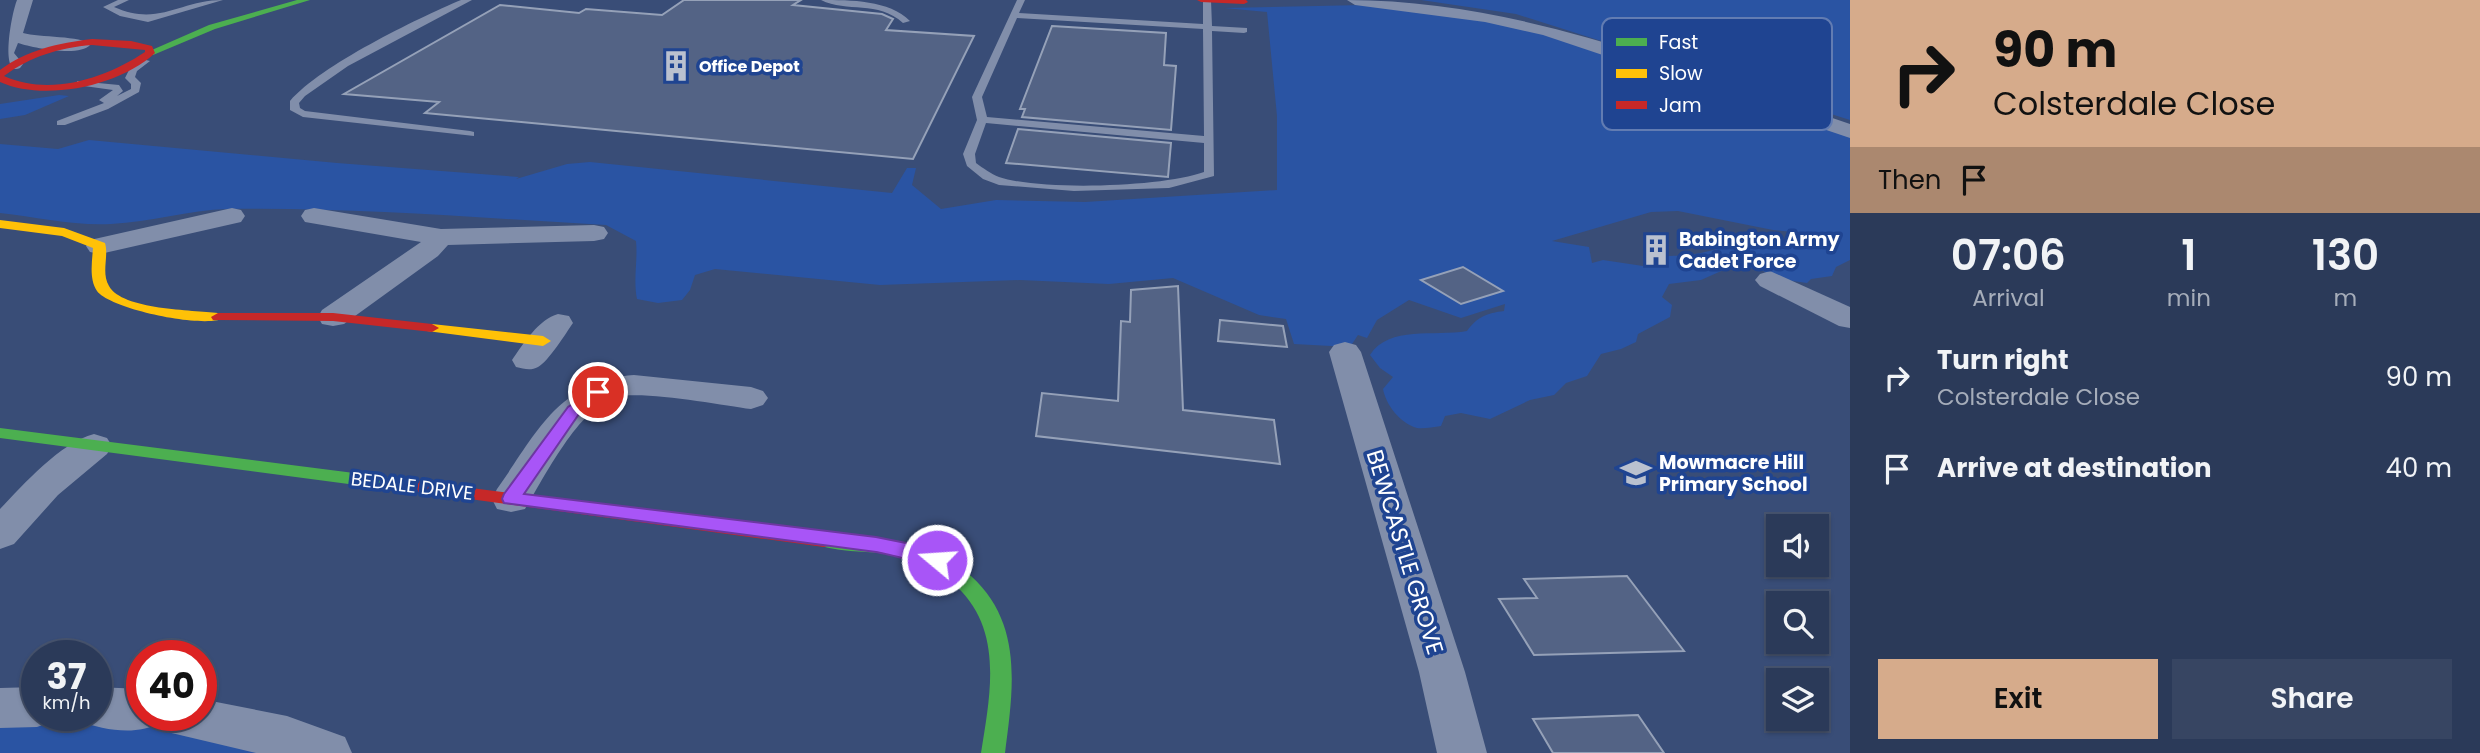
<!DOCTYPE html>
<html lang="en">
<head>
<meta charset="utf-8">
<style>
	:root { --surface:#2b3a59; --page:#374562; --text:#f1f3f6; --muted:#a6adba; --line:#47546f; --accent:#d6ab8b }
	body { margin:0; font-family:Poppins,sans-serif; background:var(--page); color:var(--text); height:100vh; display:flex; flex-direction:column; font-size:26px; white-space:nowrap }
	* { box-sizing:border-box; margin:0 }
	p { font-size:23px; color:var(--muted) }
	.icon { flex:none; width:38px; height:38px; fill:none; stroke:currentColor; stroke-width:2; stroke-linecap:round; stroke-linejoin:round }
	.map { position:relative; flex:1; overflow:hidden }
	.side { display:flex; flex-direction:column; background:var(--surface); width:630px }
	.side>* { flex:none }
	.guide { background:#d6ab8b; color:#111; overflow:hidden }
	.buttons { position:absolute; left:1766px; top:514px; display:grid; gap:14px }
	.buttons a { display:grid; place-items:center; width:63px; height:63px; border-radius:0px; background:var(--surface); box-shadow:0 2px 5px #0004,0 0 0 2px var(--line); font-size:35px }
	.speed { position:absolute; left:21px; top:640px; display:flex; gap:14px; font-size:35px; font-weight:700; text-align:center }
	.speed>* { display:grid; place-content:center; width:91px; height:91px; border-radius:50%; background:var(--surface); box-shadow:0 2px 5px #0004,0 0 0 2px var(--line); line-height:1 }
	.speed small { font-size:18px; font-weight:400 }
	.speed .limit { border:10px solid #d22; background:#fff; color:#111 }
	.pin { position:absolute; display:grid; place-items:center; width:60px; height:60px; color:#fff; margin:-30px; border:4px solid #fff; border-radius:50%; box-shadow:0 2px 7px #0007 }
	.me { position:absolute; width:77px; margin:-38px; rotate:288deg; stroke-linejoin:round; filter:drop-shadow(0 0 5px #0008) }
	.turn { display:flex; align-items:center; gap:24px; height:147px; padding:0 28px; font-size:32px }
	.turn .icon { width:91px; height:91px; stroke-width:2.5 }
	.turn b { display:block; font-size:49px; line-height:60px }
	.then { display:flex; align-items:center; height:66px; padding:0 28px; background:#0003; gap:14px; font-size:26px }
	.eta { display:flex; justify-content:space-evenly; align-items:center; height:119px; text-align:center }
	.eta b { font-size:42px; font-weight:600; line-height:49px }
	.primary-button { display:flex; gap:14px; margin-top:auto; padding:14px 28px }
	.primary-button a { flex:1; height:80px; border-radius:0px; background:var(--accent); color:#111; font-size:28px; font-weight:600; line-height:80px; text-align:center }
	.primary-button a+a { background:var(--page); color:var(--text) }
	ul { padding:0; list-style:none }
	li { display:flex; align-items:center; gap:21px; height:91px; padding:0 28px }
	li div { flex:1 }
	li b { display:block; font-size:26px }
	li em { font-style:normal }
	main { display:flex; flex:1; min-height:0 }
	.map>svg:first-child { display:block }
</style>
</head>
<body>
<main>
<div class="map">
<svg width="1850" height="753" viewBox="0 0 1850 753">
	<rect width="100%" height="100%" fill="#394d77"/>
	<g fill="#2a54a3" fill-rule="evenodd">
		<polygon points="1421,0 1850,0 1850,120 1516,14"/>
		<path d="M1364,5L1443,13L1530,29L1850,135V260L1836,267L1832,276L1811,279L1807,283L1786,280L1763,271L1723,261L1728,268L1701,280L1669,284L1662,297L1672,305L1670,317L1638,334L1636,342L1621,349L1601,354L1587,376L1566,383L1554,395L1530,400L1490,419L1461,413L1445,416L1441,426C1434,427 1423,429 1417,428C1400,423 1386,405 1383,389L1393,377L1380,368L1370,355C1389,325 1435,337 1467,331C1477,317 1487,313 1504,311L1505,304L1461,318L1409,300L1377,320L1367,338L1358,335L1350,347L1294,344L1286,319L1259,315L1173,278L1109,284L1020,280L880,285L715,269L695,275L690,290L682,300L658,303L637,299C633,279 638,261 636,241L606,225C481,218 354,207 228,209C188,210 151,222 111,224C74,226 37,217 0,213V144L58,149L89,140L337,163L519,177L516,179L567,164L590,162L892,193L907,168H916L912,185L941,209L996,200L1085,202L1277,190V116L1267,12L1224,8ZM1678,211L1773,230L1812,234C1782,246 1766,240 1737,245C1721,247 1705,253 1689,255C1672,257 1657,253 1643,266L1603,260L1592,263L1589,247L1552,241L1651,212Z"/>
		<polygon points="59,95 69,96 25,115 0,119 0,104"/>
		<polygon points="49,716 116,720 179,728 287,753 0,753 0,721"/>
	</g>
	<g fill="#536385" stroke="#95a1b8" stroke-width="2">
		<polygon points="684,0 801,0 793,5 882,14 893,19 886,30 974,36 913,159 425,113 439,102 344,94 500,5 579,13 586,9 662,15"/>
		<polygon points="1052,26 1166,33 1164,65 1176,66 1171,130 1022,117 1025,109 1020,109"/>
		<polygon points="1018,129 1171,143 1168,177 1006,163"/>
		<polygon points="1463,267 1503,291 1461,304 1421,280"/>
		<polygon points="1178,286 1183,410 1274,420 1280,464 1036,436 1042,393 1118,401 1121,321 1130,322 1131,290"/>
		<polygon points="1220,320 1283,326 1287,347 1218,341"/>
		<polygon points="1627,576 1684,651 1534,655 1499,599 1537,598 1524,579"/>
		<polygon points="1638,715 1664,753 1553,753 1533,719"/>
	</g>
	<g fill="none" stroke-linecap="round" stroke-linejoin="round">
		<g fill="#818eaa" fill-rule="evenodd">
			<path d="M118,0H129L114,7C159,27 180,0 223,0L148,22L120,16L103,7Z"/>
			<path d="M461,0H472L348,66L305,96L299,103L300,108L305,111L470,131L474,132V136L303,117L290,110V101C321,65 416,19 461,0Z"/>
			<path d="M821,0C851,0 889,0 910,21L903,23C878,0 847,13 821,0Z"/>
			<path d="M1017,0H1025L1019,13L1203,24V0H1211L1212,26L1247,28V32L1244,33L1212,31L1214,176L1169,188L1074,191L999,185L983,179L967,166L963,154L977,120L972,97ZM1017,18L1203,29L1204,136L987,117L982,97ZM986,123L1204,143V172C1163,187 1041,191 999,177C991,174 983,168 976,163L975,154Z"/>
			<polygon points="142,59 150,61 137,71 135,77 141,83 139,92 108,109 65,125 57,125 57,121 104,103 99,100 113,90 77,85 77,81 119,85 123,91 117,96 131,89 131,84 125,78 130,68"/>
		</g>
		<g fill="#818eaa" fill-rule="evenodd">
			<path d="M17,0H33L23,33C39,38 82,35 90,45C80,57 33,48 18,43L14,53L23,64L20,68C0,78 11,15 17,0Z"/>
			<path d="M1347,0C1521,0 1686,70 1850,124V138L1543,35L1485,22L1355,5Z"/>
			<polygon points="232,208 241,210 245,216 241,222 100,254 90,252 86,246 90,240"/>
			<polygon points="314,208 441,229 594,225 604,227 608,233 604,239 594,241 448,245 438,256 344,324 333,326 322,324 318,317 322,310 421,242 305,222 301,216 305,210"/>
			<polygon points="1770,271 1850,307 1850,328 1839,326 1760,286 1755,280 1760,274"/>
			<path d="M558,314L569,316L573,323C566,333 548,362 538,367C531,371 524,369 516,367L512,360C523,344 539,319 558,314Z"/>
			<polygon points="1345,342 1356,345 1361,352 1465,672 1487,753 1437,753 1419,672 1329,352 1334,345"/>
			<path d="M634,375L751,387L763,391L768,398L763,405L751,409C721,405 642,390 616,397C579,407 544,478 525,509L511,512L497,509L492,499L497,489C537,433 558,381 634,375Z"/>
			<path d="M94,434L107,438L112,446L107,454L58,495L14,544L0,549V509C24,484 60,443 94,434Z"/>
			<polygon points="37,687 37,716 57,716 54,721 37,727 0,728 0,688"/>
			<path d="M96,687L142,689V716H201V699L287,716L345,737L352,753H256L163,731L159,723C137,736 103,730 79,721L76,716H96Z"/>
		</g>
		<g fill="#4caf50" fill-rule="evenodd">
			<polygon points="297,0 310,0 215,29 153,55 145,53 209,25"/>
			<polygon points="0,428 409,480 415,482 418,486 415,490 409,492 0,438"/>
			<path d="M824,533C853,536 882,537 910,544C933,550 954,560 971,576C1024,624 1013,690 1005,753H981C990,696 1004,631 957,587C943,574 926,562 907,557C878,550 846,554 817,545L814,540L817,535Z"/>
		</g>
		<g fill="#ffc107" fill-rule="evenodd">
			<path d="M0,220L64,228L105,243C109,256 101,273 109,286C122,310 193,310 218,313L225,317C211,330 111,310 97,291C89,279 92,262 93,248L62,236L0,228Z"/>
			<polygon points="432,324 543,336 551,341 543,346 427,331 425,328"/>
		</g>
		<g fill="#c62828" fill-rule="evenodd">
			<polygon points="1197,0 1246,0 1248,2 1244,4 1201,2"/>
			<path d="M92,39L131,41L152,46L155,53C120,86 44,102 0,82V70C27,50 58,43 92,39ZM92,45L145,50V52C106,78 50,97 4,76C31,56 59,48 92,45Z"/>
			<polygon points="218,313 333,313 432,324 439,328 432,332 333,321 213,320 211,317"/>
			<polygon points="409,480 824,533 831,535 834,540 831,545 824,547 403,490 400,486 403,482"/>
		</g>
	</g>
	<path fill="#a855f7" stroke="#6d37a1" stroke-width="2" d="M598,387L604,388L606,392L604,396L579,414L524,494L876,537L911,544L944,555L947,560L944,566C936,568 890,554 876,552L504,503L502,499L504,494L568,407Z"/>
	<defs>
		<symbol id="building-bare" viewBox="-9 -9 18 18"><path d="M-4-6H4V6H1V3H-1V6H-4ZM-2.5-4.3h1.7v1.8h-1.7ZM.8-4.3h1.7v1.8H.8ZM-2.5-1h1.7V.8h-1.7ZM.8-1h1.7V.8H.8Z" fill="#bac1cf" stroke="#1f4491" stroke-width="2.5" paint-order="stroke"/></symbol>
		<symbol id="school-bare" viewBox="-9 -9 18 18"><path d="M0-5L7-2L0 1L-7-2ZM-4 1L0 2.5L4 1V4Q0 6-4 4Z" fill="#bac1cf" stroke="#1f4491" stroke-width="2.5" paint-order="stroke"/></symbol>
	</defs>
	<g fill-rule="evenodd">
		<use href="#building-bare" x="654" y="44" width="44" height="44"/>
		<use href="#building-bare" x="1634" y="228" width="44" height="44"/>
		<use href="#school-bare" x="1614" y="451" width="44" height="44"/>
	</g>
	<g text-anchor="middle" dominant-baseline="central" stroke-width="7" stroke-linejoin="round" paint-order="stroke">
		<g font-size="16" font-weight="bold" fill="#fff" stroke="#1f4491" text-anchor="start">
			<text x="699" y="66">Office Depot</text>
		</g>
		<g font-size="19" font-weight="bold" fill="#fff" stroke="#1f4491" text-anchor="start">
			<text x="1679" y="239">Babington Army<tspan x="1679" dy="22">Cadet Force</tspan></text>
			<text x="1659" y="462">Mowmacre Hill<tspan x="1659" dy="22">Primary School</tspan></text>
		</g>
		<g font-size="19" fill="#fff" stroke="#1f4491">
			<text transform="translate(412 486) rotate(7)">BEDALE DRIVE</text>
		</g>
		<g font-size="23" fill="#fff" stroke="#1f4491">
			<text transform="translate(1405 552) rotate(73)">BEWCASTLE GROVE</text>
		</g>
	</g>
	<rect x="1602" y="18" width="230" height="112" rx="10" fill="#1f4491" stroke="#627cb2" stroke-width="2"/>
	<rect x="1616" y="38" width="31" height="8" fill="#4caf50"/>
	<rect x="1616" y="69" width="31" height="9" fill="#ffc107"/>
	<rect x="1616" y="101" width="31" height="8" fill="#c62828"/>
	<g font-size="19" fill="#fff">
		<text x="1659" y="49">Fast</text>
		<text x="1659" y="80">Slow</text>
		<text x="1659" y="112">Jam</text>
	</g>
</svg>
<div class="buttons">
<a><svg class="icon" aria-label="sound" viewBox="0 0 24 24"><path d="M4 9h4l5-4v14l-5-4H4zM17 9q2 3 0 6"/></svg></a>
<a><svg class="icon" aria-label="search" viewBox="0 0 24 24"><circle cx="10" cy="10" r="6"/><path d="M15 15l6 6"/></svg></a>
<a><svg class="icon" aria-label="layers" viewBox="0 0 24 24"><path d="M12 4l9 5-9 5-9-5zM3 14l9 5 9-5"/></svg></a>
</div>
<div class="speed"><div>37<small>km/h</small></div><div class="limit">40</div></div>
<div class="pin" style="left:598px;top:392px;background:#d93025"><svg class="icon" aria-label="arrive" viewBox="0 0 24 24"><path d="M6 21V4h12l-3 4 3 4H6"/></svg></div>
<svg class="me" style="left:937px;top:560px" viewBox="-20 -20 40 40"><circle r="17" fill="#a855f7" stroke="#fff" stroke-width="3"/><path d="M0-11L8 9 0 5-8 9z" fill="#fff"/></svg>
</div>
<section class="side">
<div class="guide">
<div class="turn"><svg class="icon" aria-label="right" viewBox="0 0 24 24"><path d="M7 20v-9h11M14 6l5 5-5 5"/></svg><div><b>90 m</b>Colsterdale Close</div></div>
<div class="then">Then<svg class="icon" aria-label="arrive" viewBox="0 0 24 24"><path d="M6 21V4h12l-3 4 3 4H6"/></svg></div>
</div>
<div class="eta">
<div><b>07:06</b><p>Arrival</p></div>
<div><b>1</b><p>min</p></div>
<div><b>130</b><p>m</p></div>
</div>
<ul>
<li><svg class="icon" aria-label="right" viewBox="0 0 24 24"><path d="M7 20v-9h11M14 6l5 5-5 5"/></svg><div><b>Turn right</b><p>Colsterdale Close</p></div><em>90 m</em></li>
<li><svg class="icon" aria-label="arrive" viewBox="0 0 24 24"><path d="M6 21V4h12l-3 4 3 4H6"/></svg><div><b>Arrive at destination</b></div><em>40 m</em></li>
</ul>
<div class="primary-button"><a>Exit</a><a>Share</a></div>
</section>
</main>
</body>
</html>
